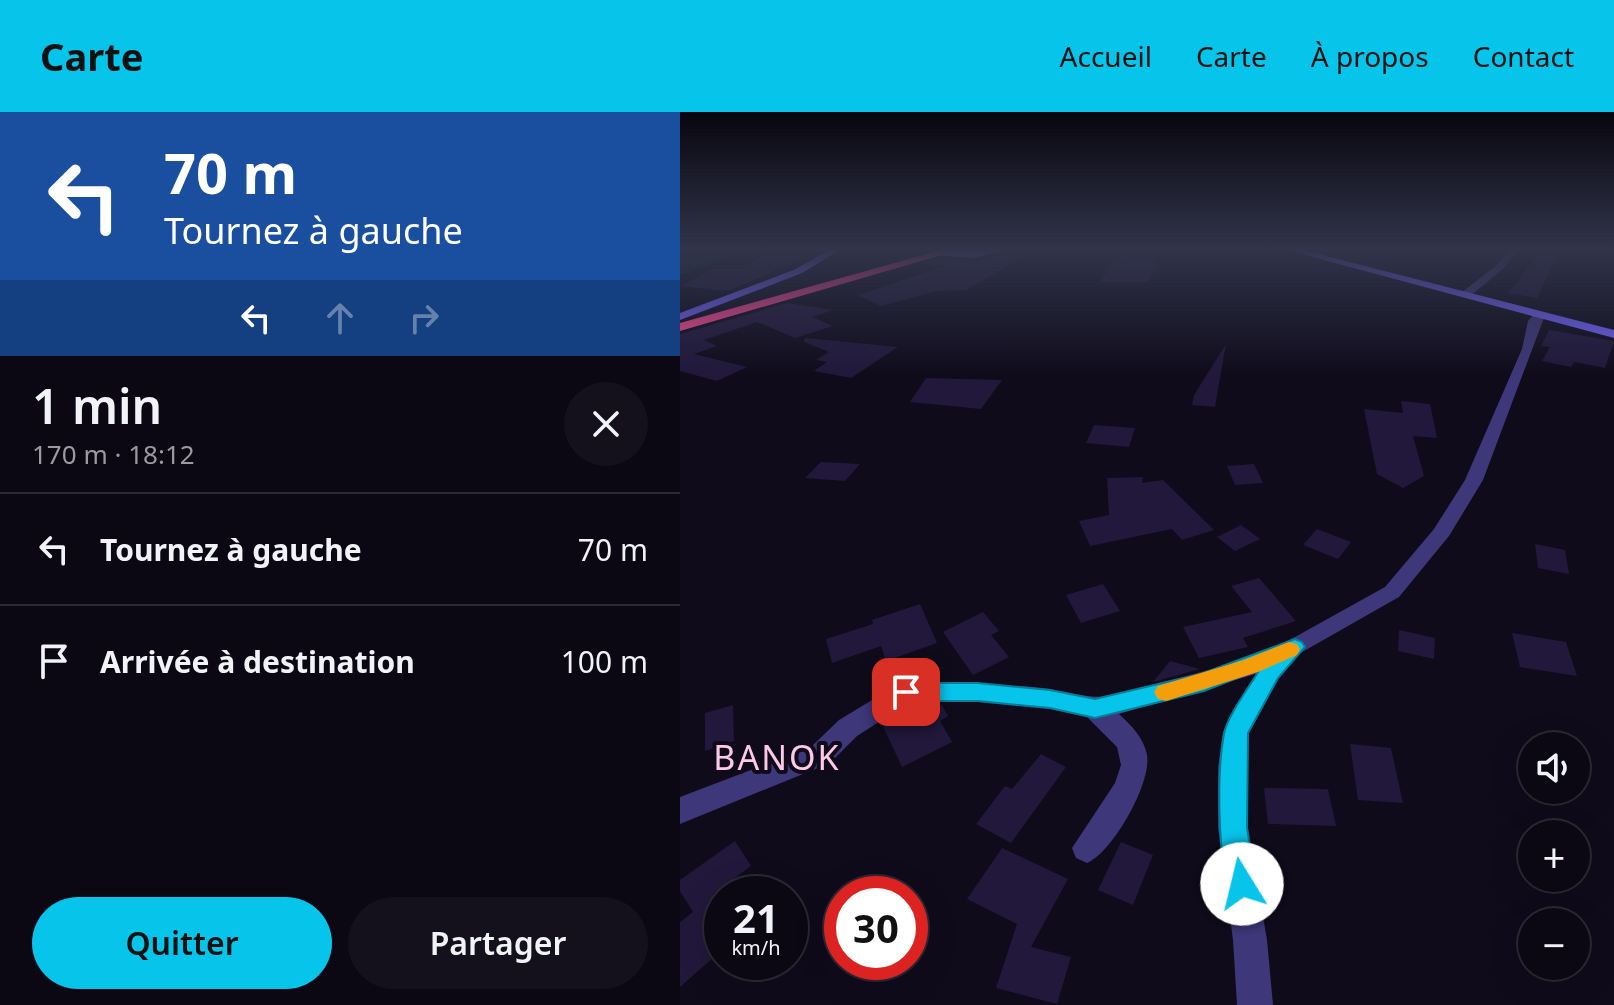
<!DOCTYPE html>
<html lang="fr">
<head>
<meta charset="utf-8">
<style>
	:root { --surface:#0b0814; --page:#14111d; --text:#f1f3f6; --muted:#9a9aa0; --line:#2b2934; --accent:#07c4ea }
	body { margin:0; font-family:"Noto Sans",sans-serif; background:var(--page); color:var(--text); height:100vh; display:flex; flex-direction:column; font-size:30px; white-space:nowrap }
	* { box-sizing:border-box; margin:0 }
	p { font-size:26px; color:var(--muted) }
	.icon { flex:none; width:44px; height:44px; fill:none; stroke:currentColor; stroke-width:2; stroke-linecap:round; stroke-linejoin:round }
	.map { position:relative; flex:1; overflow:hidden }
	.panel { display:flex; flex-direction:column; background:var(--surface); width:680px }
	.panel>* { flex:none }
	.guide { background:#1a4fa0; color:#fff; overflow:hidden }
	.buttons { position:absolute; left:838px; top:620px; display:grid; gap:16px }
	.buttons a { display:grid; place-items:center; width:72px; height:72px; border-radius:50%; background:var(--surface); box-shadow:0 8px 32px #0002,0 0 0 2px var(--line); font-size:40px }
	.speed { position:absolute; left:24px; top:764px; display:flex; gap:16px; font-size:40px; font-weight:700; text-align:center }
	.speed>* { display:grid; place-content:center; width:104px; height:104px; border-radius:50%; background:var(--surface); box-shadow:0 8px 32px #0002,0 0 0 2px var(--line); line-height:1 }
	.speed small { font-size:20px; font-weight:400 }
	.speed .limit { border:12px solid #d22; background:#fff; color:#111 }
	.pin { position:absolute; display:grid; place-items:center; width:68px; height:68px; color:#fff; margin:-34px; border-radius:16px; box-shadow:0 4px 12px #0006 }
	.me { position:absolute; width:88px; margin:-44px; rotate:351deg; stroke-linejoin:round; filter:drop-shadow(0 0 6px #0008) }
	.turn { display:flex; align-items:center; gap:28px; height:168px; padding:0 32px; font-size:36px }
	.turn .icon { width:104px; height:104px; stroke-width:2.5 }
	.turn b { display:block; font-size:56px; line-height:68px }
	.lanes { display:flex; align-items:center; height:76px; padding:0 32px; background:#0003; justify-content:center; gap:40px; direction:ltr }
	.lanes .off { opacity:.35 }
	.round { display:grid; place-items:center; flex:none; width:84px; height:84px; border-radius:42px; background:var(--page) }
	.overview { display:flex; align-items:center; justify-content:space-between; height:136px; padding:0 32px }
	h1 { font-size:48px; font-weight:600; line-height:60px }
	.button { display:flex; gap:16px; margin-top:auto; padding:16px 32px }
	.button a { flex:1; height:92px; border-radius:48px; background:var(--accent); color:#111; font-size:32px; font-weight:600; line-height:92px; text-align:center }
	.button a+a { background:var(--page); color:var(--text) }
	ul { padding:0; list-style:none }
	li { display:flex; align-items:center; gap:24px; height:112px; padding:0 32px; border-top:2px solid var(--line) }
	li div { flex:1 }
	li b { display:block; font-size:30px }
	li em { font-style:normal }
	header { display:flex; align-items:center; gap:48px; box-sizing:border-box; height:112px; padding:0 40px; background:var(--accent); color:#111 }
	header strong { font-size:38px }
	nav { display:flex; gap:44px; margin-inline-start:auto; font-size:28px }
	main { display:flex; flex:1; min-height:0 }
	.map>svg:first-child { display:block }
</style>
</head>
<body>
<header>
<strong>Carte</strong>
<nav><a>Accueil</a><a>Carte</a><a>À propos</a><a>Contact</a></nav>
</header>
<main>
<section class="panel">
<div class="guide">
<div class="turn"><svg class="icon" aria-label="left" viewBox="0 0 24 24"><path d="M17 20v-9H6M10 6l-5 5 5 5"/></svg><div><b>70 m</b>Tournez à gauche</div></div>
<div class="lanes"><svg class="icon" aria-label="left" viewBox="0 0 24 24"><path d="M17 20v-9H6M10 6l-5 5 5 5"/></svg><svg class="icon off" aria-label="ahead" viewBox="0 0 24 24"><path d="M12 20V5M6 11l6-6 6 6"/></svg><svg class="icon off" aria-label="right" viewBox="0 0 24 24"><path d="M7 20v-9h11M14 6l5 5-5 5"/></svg></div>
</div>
<div class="overview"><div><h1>1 min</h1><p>170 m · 18:12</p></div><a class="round"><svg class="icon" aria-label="close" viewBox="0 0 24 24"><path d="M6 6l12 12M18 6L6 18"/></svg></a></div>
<ul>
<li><svg class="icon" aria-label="left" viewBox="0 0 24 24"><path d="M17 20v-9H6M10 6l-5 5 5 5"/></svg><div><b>Tournez à gauche</b></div><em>70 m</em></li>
<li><svg class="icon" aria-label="arrive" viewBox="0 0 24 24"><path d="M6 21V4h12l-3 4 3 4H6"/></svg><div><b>Arrivée à destination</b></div><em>100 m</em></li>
</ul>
<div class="button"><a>Quitter</a><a>Partager</a></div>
</section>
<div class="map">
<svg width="934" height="893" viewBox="0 0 934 893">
	<rect width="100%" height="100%" fill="#0f0b1b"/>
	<polygon fill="#0f2425" points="0,138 68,138 0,163"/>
	<g fill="#21183b">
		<polygon points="92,140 134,142 48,179 1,174 36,155 60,156"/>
		<polygon points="861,140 878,142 857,186 828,181"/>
		<polygon points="326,141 346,143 286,178 257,179 201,194 177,183 265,154 242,152 261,146 294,149"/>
		<polygon points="433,145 473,146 478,155 467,170 421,170"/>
		<polygon points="107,191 153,198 132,205 153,214 115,226 77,210 24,228 37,234 14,242 67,255 37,269 0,259 0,222"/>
		<polygon points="869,218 934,229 925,256 894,250 891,255 862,249 870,235 861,234"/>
		<polygon points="125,226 218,235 171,266 134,259 147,250 136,248 149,240 124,230"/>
		<polygon points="546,232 535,295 512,293 514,283"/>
		<polygon points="246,266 322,268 301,297 230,290"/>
		<polygon points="721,289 750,292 757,326 733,324 744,364 723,376 697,362 684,297 723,301"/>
		<polygon points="414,313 455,316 449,335 406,331"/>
		<polygon points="141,350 180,352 165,369 125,366"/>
		<polygon points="574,352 583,371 555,373 547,354"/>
		<polygon points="463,365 462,371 483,368 534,418 502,428 492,417 410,434 399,409 429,403 427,366"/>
		<polygon points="561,413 580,427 555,439 537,425"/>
		<polygon points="637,417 671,430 658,447 623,433"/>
		<polygon points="855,432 885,438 889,462 858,456"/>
		<polygon points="579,466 616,509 563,526 568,535 519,546 503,515 572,500 551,474"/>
		<polygon points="423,472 440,499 401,511 386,483"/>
		<polygon points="240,492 257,531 206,549 201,534 152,551 146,527 193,512 192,508"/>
		<polygon points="303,500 319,519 311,523 329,545 293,563 263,520"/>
		<polygon points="719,518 755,526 754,547 718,539"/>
		<polygon points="832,521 886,530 897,564 840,555"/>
		<polygon points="490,549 520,557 473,570"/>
		<polygon points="53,593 54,629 25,639 25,601"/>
		<polygon points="235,593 262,593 268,604 260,609 272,630 222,655 202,612"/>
		<polygon points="670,632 711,636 723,691 678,688"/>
		<polygon points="361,642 386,655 331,731 296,712 325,674 332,677"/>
		<polygon points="584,676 648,677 656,714 588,712"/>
		<polygon points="55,729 71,754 33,782 42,795 42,831 32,839 35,844 0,875 0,810 13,800 0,779 0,768"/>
		<polygon points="441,730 473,743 453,793 418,778"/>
		<polygon points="322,736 388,767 351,835 391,845 377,892 316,876 337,812 287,787"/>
	</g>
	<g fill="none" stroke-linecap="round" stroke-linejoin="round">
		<g fill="#3e3779" fill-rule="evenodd">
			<polygon points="829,138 838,138 824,156 789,185 781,185 781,181 818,152"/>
			<path d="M855,201L865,203L803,368L769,424L719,485L617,543L599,566L569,621L566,656L568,716L587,828L593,893H557L553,828L538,716V656L543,620L576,562L439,602C451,613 464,626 467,643C472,671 432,741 407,751L396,746L392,736L435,671L441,653L437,635L407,605L370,597L298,590H230L177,624L150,651L0,712V685L131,635L159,608L217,573L226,570C272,570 317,572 363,576C386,579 407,587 430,584L563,549L615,525L705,475L754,417L785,368L842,237L848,209Z"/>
		</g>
		<g fill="#6f61fa" fill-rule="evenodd">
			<polygon points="149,138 160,138 122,161 0,208 0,201 116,157"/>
			<polygon points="325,138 293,146 255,143 260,140"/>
			<polygon points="607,138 623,138 934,218 934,226"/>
		</g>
		<polygon fill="#fa4690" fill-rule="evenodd" points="261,138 279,138 0,219 0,211"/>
	</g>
	<linearGradient id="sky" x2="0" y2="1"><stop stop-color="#08060f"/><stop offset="0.52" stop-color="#31344a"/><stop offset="1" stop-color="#31344a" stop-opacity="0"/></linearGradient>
	<rect width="934" height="263" fill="url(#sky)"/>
	<path fill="#07c4ea" stroke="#057f98" stroke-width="2" d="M615,527L622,530L625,535L598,566L568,621L567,716L576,772L572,782L562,786L551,782C537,748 537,659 544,622C547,604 570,574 580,557L524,579L415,606L370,596L298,589H226L218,586L215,580L218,574L226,571H298L370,578L415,587L521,562Z"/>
	<polygon fill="#f59e0b" points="609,530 617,532 620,537 617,543 578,560 486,589 478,587 474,580 478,574 564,548"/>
	<g text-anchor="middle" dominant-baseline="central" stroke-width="8" stroke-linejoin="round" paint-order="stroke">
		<g font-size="34" letter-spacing="2" fill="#fdc9e7" stroke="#0f0b1b">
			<text x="97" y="645">BANOK</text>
		</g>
	</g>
</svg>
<div class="buttons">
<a><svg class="icon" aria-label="sound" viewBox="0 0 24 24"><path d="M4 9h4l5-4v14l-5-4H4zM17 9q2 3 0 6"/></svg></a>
<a>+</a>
<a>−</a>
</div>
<div class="speed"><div>21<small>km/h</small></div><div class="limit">30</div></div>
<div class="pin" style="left:226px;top:580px;background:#d93025"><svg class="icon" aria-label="arrive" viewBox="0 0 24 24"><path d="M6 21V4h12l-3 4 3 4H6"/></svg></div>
<svg class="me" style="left:562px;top:772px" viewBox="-20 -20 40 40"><circle r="19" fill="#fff"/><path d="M0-13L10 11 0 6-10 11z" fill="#07c4ea"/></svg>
</div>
</main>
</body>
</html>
